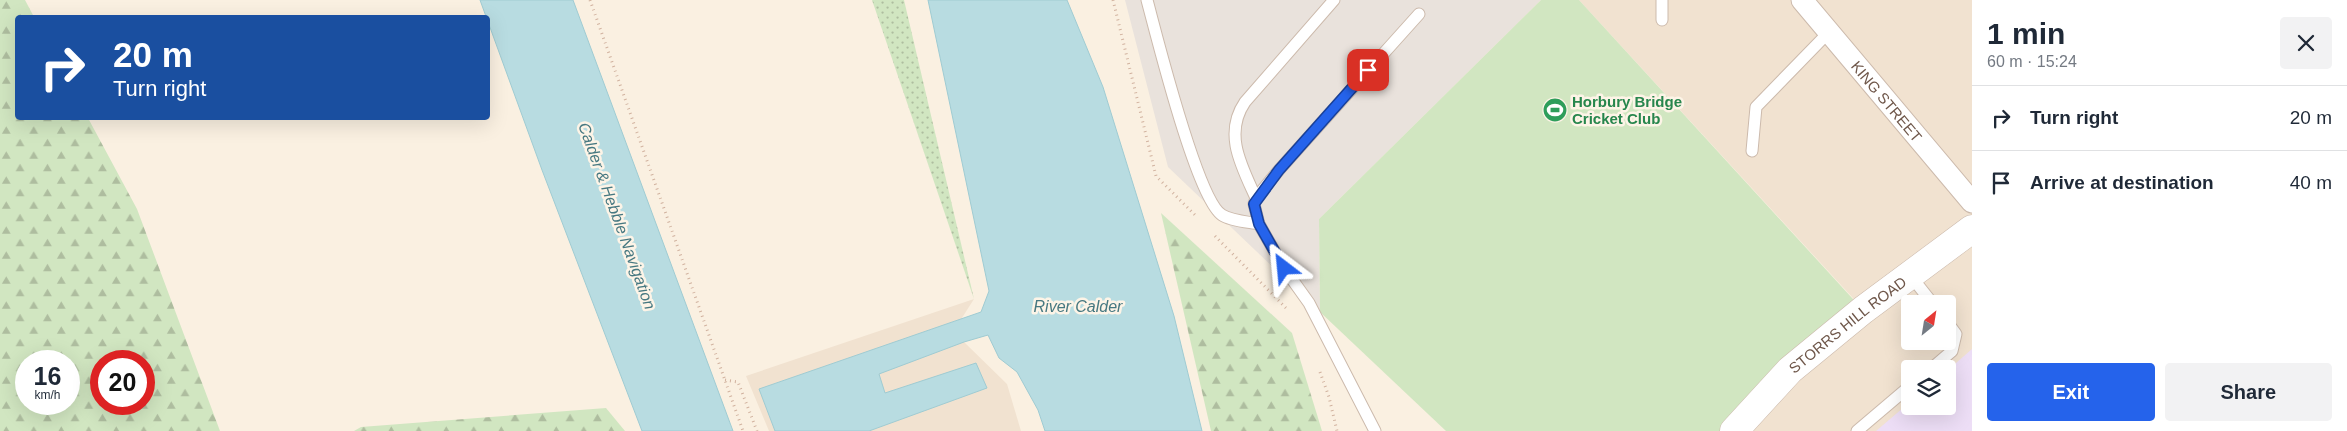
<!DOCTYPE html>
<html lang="en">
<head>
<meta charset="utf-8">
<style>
	:root { --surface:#fff; --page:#f2f2f3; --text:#1f2937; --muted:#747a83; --line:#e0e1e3; --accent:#2563eb }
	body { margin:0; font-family:Arial,sans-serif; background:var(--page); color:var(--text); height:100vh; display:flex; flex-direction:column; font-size:19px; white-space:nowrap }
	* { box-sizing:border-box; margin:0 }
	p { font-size:16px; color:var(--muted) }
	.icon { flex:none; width:28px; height:28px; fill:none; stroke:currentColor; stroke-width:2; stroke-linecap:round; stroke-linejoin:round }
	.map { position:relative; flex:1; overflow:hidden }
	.drawer { display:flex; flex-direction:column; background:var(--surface); width:375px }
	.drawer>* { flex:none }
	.banner { position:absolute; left:15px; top:15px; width:475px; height:105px; border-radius:5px; box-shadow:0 5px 20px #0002; background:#1a4fa0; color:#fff; overflow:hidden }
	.needle { width:32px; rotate:30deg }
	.tools { position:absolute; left:1901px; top:295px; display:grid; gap:10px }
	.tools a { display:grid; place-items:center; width:55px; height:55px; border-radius:5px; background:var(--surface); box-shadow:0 5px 20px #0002; font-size:25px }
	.speed { position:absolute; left:15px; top:350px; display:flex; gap:10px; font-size:25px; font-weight:700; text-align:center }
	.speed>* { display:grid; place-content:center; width:65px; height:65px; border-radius:50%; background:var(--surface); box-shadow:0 5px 20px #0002; line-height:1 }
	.speed small { font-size:12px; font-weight:400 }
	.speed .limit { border:8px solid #d22; background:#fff; color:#111 }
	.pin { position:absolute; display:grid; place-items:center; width:42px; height:42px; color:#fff; margin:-21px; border-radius:10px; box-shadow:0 2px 8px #0006 }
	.me { position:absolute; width:55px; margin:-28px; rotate:331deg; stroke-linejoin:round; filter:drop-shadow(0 0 4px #0008) }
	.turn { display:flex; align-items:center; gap:18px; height:105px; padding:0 15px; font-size:22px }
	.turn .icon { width:65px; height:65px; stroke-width:2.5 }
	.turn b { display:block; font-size:35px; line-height:42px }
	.round { display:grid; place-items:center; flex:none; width:52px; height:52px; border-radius:5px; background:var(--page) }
	.summary { display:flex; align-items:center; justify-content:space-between; height:85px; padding:0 15px }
	h1 { font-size:30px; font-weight:800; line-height:38px }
	.primary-button { display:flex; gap:10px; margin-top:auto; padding:10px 15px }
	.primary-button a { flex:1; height:58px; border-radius:5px; background:var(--accent); color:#fff; font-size:20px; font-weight:800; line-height:58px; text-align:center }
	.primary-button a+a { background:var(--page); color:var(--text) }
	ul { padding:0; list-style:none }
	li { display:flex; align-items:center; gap:15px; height:65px; padding:0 15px; border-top:1px solid var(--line) }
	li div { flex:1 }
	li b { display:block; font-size:19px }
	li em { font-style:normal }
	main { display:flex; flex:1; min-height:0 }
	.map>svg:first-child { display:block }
</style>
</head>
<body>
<main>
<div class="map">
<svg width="1972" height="431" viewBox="0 0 1972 431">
	<defs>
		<pattern id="grass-dots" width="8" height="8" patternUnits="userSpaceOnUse" patternTransform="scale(1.25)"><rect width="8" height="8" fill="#d1e6c1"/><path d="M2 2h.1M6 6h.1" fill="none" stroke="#aebd9f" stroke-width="1.8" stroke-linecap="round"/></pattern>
		<pattern id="forest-firs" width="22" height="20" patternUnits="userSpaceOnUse" patternTransform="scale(1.25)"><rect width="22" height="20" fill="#d1e6c1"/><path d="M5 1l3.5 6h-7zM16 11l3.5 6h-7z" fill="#aebd9f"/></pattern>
	</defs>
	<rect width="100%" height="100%" fill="#faf0e1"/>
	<g fill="#f1e2d0" fill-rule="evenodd">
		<path d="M1579,0H1972V431H1734L1863,309ZM1910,304H1948V341H1910ZM1910,369H1948V406H1910Z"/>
		<polygon points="974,299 960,321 964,342 1007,384 1021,431 769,431 746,376"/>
	</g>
	<polygon fill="#e9e2dc" points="1125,0 1541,0 1319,219 1320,312 1168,167"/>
	<polygon fill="#eddef6" points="1972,349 1972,431 1876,431 1910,402 1910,406 1948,406 1948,370"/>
	<polygon fill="url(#grass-dots)" points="872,0 904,0 974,299"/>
	<g fill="url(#forest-firs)" fill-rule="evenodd">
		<path d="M0,0H25L34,17L18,18V118H88L137,209L220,431H0ZM26,361H69V404H26ZM101,361H144V404H101Z"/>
		<polygon points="1161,213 1292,333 1322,431 1211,431"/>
		<polygon points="606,408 625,431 354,431 361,427"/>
	</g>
	<polygon fill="#d1e6c1" points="1541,0 1579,0 1863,310 1734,431 1446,431 1320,312 1319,219"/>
	<g fill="#b8dce1" stroke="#9fcbd2">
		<polygon points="480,0 573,0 733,431 642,431 542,170"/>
		<polygon points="928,0 1067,0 1103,87 1174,316 1202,431 1045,431 1038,410 1017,372 999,358 988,335 964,342 879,374 885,393 976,363 987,388 869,431 775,431 759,389 981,312 989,291"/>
	</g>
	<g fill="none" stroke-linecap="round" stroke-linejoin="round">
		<defs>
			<g id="service">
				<path d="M1147,0C1157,37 1197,199 1222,215C1231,221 1249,222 1259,224"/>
				<polyline points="1662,20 1662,0"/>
				<polyline points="1752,151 1756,107 1828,33"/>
				<path d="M1256,198C1242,167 1223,134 1245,102L1334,0"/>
				<polyline points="1910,275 1933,304"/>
				<polyline points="1931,369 1952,351 1956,334 1948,323"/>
				<polyline points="1375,431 1309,303 1284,268 1259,224 1254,204 1256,198 1279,170 1419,14"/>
				<polyline points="1857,431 1910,386"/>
			</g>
			<g id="minor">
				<path id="s1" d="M1802,0L1972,202"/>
			</g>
			<g id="tertiary">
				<path id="s2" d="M1734,431L1790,370L1863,310L1972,229"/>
			</g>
		</defs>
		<use href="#service" stroke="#ccbaac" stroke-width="13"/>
		<use href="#minor" stroke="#ccbaac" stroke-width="23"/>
		<use href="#tertiary" stroke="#ccbaac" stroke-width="29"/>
		<g stroke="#d1b29f" stroke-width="3" stroke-dasharray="1 4" stroke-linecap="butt">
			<polyline points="590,0 743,431"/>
			<polyline points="1113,0 1156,176 1195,215"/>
			<polyline points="1215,236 1286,308"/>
			<polyline points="1320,372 1329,397 1337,431"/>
			<polyline points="725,380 738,382 757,431"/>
		</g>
		<use href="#service" stroke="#fff" stroke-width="11"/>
		<use href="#minor" stroke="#fff" stroke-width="21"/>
		<use href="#tertiary" stroke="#fff" stroke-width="28"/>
	</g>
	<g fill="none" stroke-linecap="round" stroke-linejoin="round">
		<defs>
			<polyline id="route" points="1284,268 1259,224 1254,204 1279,170 1368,70"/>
		</defs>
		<use href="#route" stroke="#184099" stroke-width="12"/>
		<use href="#route" stroke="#2563eb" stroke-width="9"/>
	</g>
	<defs>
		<symbol id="stadium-disc" viewBox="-11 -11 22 22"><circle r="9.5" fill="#2e9e5b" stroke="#fdf4e7"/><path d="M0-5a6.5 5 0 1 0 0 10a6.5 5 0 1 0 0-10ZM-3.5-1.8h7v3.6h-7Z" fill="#fff"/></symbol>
	</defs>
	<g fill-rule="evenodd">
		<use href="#stadium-disc" x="1541" y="96" width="28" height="28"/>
	</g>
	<g text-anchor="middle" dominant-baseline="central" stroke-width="5" stroke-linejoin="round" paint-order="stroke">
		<g font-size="15" font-weight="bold" fill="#27864d" stroke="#fdf4e7" text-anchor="start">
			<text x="1572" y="101">Horbury Bridge<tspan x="1572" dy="17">Cricket Club</tspan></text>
		</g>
		<g font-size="15" fill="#6f574a" stroke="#fdf4e7">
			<text stroke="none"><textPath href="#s1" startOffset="132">KING STREET</textPath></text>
			<text stroke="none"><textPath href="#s2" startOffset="156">STORRS HILL ROAD</textPath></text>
		</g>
		<g font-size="16" font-style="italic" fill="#467881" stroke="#fdf4e7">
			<text transform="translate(617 216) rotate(70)">Calder &amp; Hebble Navigation</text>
			<text x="1078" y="306">River Calder</text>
		</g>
	</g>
</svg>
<div class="tools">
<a><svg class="needle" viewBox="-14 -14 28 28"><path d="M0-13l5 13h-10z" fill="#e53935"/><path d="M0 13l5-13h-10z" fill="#747a83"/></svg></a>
<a><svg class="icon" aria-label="layers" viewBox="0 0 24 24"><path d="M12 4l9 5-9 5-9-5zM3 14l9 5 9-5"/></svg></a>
</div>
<div class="speed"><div>16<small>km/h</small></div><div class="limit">20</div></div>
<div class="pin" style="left:1368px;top:70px;background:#d93025"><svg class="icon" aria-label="arrive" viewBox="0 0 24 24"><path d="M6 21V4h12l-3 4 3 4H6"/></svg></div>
<svg class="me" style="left:1284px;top:268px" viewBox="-20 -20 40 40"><path d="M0-17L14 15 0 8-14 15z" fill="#2563eb" stroke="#fff" stroke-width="4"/></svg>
<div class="banner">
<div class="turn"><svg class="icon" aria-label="right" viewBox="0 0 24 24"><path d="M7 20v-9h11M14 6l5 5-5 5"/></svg><div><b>20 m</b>Turn right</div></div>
</div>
</div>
<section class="drawer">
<div class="summary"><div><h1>1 min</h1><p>60 m · 15:24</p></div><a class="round"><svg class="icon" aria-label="close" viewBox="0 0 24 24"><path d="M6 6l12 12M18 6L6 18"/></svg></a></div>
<ul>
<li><svg class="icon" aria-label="right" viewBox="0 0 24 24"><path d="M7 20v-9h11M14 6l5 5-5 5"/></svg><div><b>Turn right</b></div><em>20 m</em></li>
<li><svg class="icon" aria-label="arrive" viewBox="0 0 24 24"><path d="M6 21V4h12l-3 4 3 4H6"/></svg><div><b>Arrive at destination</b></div><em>40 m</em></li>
</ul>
<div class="primary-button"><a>Exit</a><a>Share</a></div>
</section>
</main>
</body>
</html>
